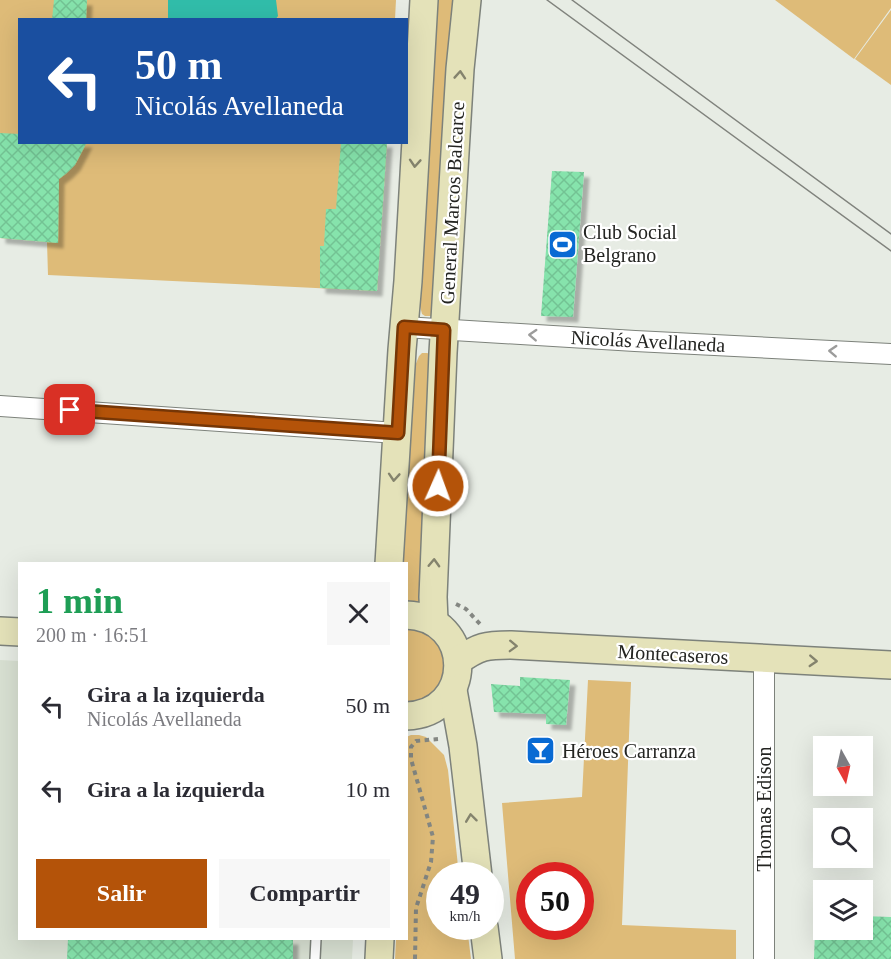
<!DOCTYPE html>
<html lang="es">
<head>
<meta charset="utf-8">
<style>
	:root { --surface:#fff; --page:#f7f7f7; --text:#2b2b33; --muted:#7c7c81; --accent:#b45309 }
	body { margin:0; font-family:"Times New Roman",serif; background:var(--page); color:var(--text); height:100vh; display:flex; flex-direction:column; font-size:22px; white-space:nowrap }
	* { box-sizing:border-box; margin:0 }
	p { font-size:20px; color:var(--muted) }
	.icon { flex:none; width:33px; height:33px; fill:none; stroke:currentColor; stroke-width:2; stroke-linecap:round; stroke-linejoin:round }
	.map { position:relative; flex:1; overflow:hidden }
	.side { position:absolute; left:18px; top:562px; width:390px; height:378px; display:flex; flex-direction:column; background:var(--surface); border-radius:0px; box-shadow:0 6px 24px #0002 }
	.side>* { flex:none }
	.banner { position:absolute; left:18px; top:18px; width:390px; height:126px; border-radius:0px; box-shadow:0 6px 24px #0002; background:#1a4fa0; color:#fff; overflow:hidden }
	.needle { width:39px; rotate:172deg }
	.controls { position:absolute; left:813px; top:736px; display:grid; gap:12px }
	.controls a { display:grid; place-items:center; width:60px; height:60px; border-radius:0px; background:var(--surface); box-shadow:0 6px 24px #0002; font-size:30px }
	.speed { position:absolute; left:426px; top:862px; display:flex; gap:12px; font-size:30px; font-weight:700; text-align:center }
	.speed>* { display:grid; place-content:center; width:78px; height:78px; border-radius:50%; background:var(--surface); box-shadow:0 6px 24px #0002; line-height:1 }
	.speed small { font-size:15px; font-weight:400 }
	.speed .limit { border:9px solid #d22; background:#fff; color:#111 }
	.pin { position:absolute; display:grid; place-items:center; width:51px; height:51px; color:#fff; margin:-26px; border-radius:12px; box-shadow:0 3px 9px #0006 }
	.me { position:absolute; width:66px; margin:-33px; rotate:2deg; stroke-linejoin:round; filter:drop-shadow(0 0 4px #0008) }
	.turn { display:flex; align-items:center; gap:21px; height:126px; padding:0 18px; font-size:27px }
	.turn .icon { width:78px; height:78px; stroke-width:2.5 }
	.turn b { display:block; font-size:42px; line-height:51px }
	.round { display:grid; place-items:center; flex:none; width:63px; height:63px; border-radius:0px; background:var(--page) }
	.head { display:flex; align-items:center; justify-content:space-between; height:102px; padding:0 18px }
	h1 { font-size:36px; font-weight:800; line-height:45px; color:#1e9e55 }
	.cta { display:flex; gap:12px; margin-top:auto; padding:12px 18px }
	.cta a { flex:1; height:69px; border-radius:0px; background:var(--accent); color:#fff; font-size:24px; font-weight:800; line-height:69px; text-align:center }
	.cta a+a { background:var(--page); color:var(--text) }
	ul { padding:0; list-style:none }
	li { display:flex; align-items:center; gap:18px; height:84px; padding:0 18px }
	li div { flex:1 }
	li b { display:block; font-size:22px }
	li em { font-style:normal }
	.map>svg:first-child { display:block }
</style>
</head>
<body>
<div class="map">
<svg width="891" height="959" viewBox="0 0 891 959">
	<defs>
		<pattern id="building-cross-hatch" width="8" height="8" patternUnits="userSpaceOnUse" patternTransform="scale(1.5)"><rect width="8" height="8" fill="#86e3ac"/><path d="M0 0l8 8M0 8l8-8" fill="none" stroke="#73c394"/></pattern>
		<filter id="shadow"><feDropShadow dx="5.5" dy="5.5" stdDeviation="1.5" flood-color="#0004"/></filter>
	</defs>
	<rect width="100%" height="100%" fill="#e7ece4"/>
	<polygon fill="#d8e0d2" points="0,660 19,661 20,939 353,939 352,959 0,959"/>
	<g fill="#debb78" fill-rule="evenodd">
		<polygon points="0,0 396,0 395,19 20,20 20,142 387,143 377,291 48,275 47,242 0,238"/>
		<polygon points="438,0 459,0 434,316 425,316 422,314 420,306"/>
		<polygon points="775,0 891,0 891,8 854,59"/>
		<polygon points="891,10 891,85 855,59"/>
		<polygon points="422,353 427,353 431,354 422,603 407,602 406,564 398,564 415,366 419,356"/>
		<polygon points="407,628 426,632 436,640 442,649 445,672 434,694 422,701 407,704"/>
		<path d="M588,680L631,682L622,925L736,930V959H515L502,803L582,797ZM530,876H580V927H530Z"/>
		<polygon points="411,735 419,735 426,737 444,755 448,770 459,876 440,876 440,927 467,927 471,959 395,959 396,939 406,939 406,737"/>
	</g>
	<polygon fill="#31bdaa" points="168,0 276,0 278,16 275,20 168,19"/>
	<g fill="url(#building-cross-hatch)" filter="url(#shadow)">
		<polygon points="54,0 87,0 86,20 52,20"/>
		<polygon points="0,133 20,134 20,142 87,142 75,165 67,173 59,179 58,243 0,238"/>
		<polygon points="341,142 387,142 377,291 320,288 320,246 324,246 326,209 336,209"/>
		<polygon points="552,171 584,172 573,317 541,316"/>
		<polygon points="520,677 570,680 566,725 546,724 546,714 494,712 491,684 520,686"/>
		<polygon points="862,916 891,917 891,959 814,959 815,930 862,930"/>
		<polygon points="68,939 293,939 293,959 67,959"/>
	</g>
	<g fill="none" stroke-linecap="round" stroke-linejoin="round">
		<defs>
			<polyline id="lane" points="315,959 316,939"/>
			<g id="street">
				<polyline points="404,327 635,341 891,354"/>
				<polyline points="0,406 397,433"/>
				<polyline points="764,959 764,659"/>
			</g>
			<g id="secondary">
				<polyline points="389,564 402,350 408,281 424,0"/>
				<path d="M406,615C475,617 475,714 406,716"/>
				<polyline points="434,621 433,597 443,353 460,69 467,0"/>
				<polyline points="0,631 20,632"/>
				<path d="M458,661C479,646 486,645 511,645L891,665"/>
				<polyline points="453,690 463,746 478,876"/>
				<polyline points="484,927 488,959"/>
				<polyline points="379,959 380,939"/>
			</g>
		</defs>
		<use href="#lane" stroke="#7d827b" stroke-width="12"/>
		<use href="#street" stroke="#7d827b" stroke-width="22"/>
		<use href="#secondary" stroke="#7d827b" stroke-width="30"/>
		<g stroke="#848782" stroke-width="4" stroke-dasharray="4.5 4.5" stroke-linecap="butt">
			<polyline points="456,604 466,609 480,624"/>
			<polyline points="415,959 416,908 431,862 433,837 411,759 411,747 416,741 438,739"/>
		</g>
		<use href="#lane" stroke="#fff" stroke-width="9"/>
		<use href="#street" stroke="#fff" stroke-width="20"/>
		<use href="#secondary" stroke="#e4e2b9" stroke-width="27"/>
		<g stroke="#80837d" stroke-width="1.5">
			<polyline points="547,0 891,251"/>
			<polyline points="572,0 891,234"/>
		</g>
	</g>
	<defs><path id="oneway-chevron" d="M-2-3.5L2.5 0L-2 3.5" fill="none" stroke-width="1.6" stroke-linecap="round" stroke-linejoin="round" transform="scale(1.5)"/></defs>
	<g stroke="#84836d">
		<use href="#oneway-chevron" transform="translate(460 75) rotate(-86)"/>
		<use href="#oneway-chevron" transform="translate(415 163) rotate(94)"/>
		<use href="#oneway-chevron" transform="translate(394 477) rotate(94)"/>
		<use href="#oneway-chevron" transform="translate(434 563) rotate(-88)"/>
		<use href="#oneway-chevron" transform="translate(513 646) rotate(2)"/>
		<use href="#oneway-chevron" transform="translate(813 661) rotate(3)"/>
		<use href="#oneway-chevron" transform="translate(471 818) rotate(-97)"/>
	</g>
	<g stroke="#9c9c9b">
		<use href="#oneway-chevron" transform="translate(533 335) rotate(-177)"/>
		<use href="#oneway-chevron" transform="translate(833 351) rotate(-177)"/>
	</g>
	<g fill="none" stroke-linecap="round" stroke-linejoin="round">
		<defs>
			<polyline id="route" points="70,410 398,433 404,327 444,330 438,486"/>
		</defs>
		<use href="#route" stroke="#753606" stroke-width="15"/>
		<use href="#route" stroke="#b45309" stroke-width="10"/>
	</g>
	<defs>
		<symbol id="stadium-square" viewBox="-11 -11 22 22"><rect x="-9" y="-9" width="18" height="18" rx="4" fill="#086ad3" stroke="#fff"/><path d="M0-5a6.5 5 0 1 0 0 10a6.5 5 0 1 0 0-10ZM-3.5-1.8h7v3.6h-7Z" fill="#fff"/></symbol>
		<symbol id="bar-square" viewBox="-11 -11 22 22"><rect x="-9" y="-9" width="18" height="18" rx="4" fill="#086ad3" stroke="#fff"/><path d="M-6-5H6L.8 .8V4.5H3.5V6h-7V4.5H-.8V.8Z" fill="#fff"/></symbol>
	</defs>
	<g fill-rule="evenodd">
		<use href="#stadium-square" x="546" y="228" width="33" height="33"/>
		<use href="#bar-square" x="524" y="734" width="33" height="33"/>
	</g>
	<g text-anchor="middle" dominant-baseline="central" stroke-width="4.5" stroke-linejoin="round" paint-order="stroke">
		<g font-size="20" fill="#232421" stroke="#fff">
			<text transform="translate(452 203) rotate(-87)">General Marcos Balcarce</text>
			<text transform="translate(648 341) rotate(3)">Nicolás Avellaneda</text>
			<text transform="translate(673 654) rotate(3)">Montecaseros</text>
			<text transform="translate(764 809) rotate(-90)">Thomas Edison</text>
		</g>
		<g font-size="20" fill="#232421" stroke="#fff" text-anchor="start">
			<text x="583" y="232">Club Social<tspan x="583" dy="23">Belgrano</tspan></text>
			<text x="562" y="751">Héroes Carranza</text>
		</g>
	</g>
</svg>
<div class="controls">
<a><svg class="needle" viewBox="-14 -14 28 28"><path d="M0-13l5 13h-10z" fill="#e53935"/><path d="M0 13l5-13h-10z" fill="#7c7c81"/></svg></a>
<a><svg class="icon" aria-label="search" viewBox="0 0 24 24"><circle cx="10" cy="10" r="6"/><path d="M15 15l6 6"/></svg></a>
<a><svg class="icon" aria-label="layers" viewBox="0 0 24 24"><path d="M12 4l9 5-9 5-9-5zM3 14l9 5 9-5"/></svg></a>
</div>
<div class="speed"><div>49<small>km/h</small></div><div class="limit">50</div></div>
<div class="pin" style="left:70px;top:410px;background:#d93025"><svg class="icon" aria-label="arrive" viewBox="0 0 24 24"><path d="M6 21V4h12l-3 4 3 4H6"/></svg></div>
<svg class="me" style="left:438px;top:486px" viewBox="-20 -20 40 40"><circle r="17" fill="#b45309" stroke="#fff" stroke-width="3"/><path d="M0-11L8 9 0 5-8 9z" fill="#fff"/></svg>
<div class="banner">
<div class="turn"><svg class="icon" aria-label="left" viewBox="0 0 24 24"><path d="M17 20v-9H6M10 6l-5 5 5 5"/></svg><div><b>50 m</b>Nicolás Avellaneda</div></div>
</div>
<section class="side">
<div class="head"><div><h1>1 min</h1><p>200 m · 16:51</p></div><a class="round"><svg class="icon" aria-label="close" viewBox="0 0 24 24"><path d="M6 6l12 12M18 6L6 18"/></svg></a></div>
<ul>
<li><svg class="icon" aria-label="left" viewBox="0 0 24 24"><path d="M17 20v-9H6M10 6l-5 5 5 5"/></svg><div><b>Gira a la izquierda</b><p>Nicolás Avellaneda</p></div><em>50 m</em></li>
<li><svg class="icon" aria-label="left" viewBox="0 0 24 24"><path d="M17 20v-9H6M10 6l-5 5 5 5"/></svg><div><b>Gira a la izquierda</b></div><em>10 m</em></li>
</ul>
<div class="cta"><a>Salir</a><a>Compartir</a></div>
</section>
</div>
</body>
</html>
